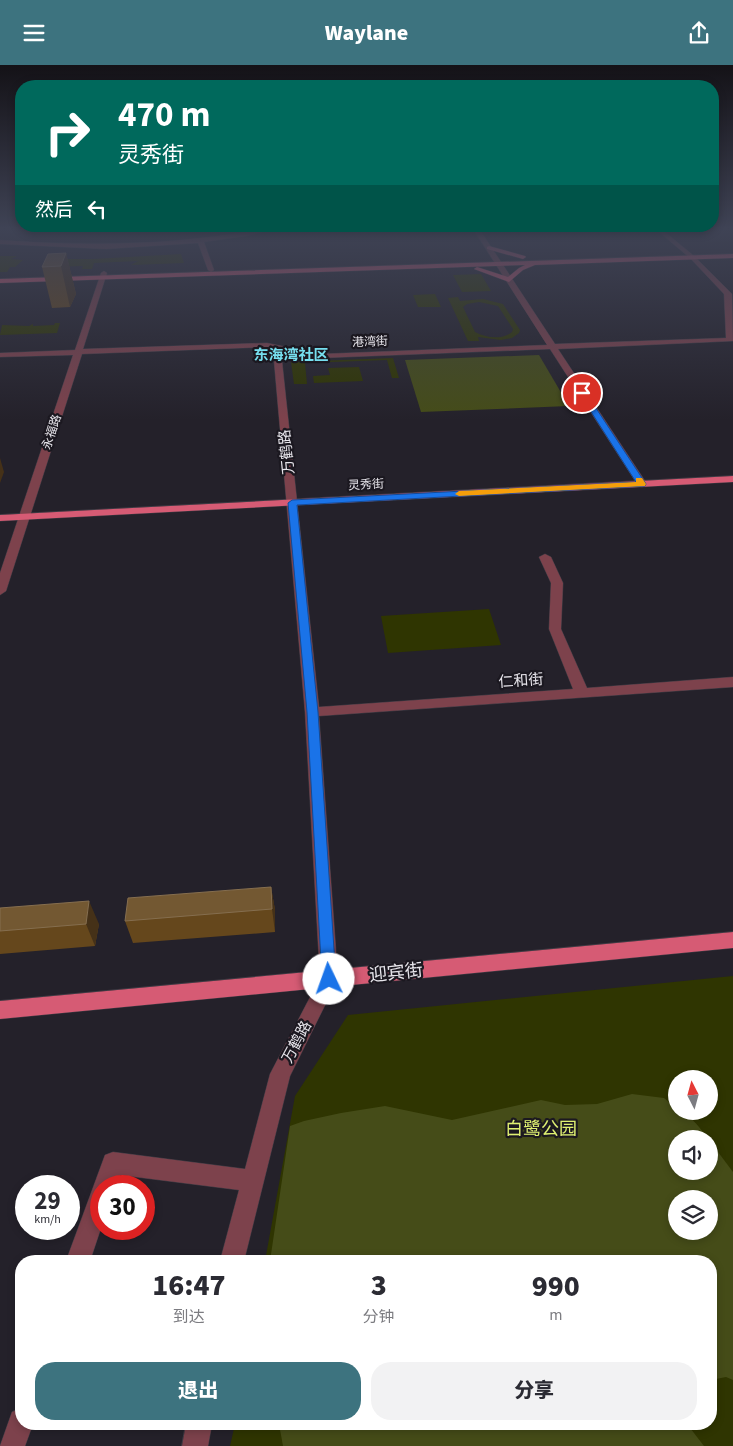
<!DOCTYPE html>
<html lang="zh">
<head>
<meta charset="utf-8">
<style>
	:root { --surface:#fff; --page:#f2f2f3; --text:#2b2b33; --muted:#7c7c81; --accent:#3d737f }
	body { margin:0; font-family:"Source Sans 3","Noto Sans SC",sans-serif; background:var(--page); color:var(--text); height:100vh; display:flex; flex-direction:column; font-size:19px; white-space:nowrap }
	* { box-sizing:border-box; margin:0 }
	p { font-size:16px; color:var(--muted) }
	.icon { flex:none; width:28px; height:28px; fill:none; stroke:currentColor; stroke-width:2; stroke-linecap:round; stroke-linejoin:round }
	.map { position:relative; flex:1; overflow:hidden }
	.drawer { position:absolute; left:15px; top:1190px; width:702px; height:175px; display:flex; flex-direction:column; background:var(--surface); border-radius:20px; box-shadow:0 2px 8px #0003 }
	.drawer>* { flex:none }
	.top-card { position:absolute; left:15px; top:15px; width:704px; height:152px; border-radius:20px; box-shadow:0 2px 8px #0003; background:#00695c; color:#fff; overflow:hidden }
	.needle { width:32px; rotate:354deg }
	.controls { position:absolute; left:668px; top:1005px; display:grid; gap:10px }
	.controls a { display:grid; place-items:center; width:50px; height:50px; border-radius:50%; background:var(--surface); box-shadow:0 2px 8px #0003; font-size:25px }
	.speed { position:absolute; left:15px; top:1110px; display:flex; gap:10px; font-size:25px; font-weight:700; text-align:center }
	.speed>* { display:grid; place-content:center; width:65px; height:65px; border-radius:50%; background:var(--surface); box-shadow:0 2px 8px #0003; line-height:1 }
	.speed small { font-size:12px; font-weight:400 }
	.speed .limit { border:8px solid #d22; background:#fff; color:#111 }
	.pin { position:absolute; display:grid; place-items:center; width:42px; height:42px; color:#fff; margin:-21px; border:2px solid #fff; border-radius:50%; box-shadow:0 1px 5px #0007 }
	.me { position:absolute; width:55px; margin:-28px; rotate:357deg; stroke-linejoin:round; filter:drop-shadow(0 0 4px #0008) }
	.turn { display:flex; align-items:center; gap:18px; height:105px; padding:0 20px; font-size:22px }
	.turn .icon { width:65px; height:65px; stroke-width:2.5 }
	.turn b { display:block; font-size:35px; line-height:42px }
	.then { display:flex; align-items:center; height:48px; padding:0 20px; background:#0003; gap:10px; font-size:19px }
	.eta { display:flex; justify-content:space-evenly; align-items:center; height:85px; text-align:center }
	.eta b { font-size:30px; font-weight:800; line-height:35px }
	.primary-button { display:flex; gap:10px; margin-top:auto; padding:10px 20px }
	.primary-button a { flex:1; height:58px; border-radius:20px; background:var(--accent); color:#fff; font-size:20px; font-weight:800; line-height:58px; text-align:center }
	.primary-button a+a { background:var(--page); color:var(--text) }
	header { display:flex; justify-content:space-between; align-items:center; height:65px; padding:0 20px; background:var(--accent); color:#fff; font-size:22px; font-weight:800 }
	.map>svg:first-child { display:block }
</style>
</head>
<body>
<header><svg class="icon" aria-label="menu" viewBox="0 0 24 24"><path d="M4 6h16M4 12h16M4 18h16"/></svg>Waylane<svg class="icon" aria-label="share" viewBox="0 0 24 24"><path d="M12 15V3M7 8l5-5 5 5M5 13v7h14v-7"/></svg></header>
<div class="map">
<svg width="733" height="1381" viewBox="0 0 733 1381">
	<rect width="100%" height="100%" fill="#24212a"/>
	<g fill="#2f3501" fill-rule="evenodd">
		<polygon points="181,189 184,198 131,200 138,196 94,198 92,204 82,204 83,201 48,202 55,194 93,194"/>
		<polygon points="0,191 17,191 11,194 23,195 15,202 10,202 7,207 0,207"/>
		<polygon points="481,209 491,226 462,227 453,210"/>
		<polygon points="435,229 441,242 418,242 413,230"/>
		<path d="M458,232L460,236L483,234L503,239L520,265L519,268L512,273L501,275L478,272L479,276H468L448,233ZM479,237L498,241L513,264L512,267C502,275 486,273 475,267L463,242L467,239Z"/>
		<polygon points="55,258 60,258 57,268 0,270 2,260 29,261 33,259 33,261 54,260"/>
		<polygon points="393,293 399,313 392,313 387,295 305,298 307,319 294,319 291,297"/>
		<polygon points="359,302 363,316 314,318 313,311 330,310 328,303"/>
		<polygon points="489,544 501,580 388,588 381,551"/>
		<path d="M733,911V1381H230L235,1359H711V1196H265L295,1031L348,950ZM676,1014H709V1046H676ZM676,1074H709V1106H676ZM676,1134H709V1166H676Z"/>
	</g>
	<g fill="#454c18" fill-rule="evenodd">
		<polygon points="539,290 569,341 421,347 405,295"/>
		<path d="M632,1029L664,1033L676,1043V1046C689,1047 701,1064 708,1074H676V1106H709V1075L733,1107V1315L726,1312L711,1315V1196H270L290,1061L304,1056L341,1048L385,1041L452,1055L541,1035L565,1040L597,1039ZM676,1134H709V1166H676Z"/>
		<polygon points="279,1359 687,1359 704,1381 283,1381"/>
	</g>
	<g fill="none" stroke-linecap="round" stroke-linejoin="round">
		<defs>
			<g id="minor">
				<path d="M274,162H284L246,171L204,177L214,205L211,207L208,205L198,178L106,184L0,179V175C93,182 183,180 274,162Z"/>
				<path d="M472,162H478L555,279L726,273L724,229L690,193L653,162H659L694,191L732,229L733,276L558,284L647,419L642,422L637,419L550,284L321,293C308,293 291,283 282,296L319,642L573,624L549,564L551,518L539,492L545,489L551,492L563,518L561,564L587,623L733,612V622L319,651L338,914L290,1011L244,1196H220L239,1125L120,1110L116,1121H101V1163L90,1196H66L105,1090L113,1087L245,1104L270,1009L320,913L305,647L274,296L279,288L285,286L267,282L82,289L6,526L0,530V508L73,290L0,292V288L75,285L101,208L104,206L107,208L83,284L267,278L321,289L547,280Z"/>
				<polygon points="21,1343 21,1359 33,1359 25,1381 0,1381 12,1347"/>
				<polygon points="186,1359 212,1359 208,1381 182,1381"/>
			</g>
			<g id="major">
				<polygon points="489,181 525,191 526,192 523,194 487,184 487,182"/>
				<polygon points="733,189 733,193 535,200 523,205 509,217 474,204 477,202 508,212 519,203 525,200 0,218 0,214"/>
				<polygon points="733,411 733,417 0,456 0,450"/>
				<polygon points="733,867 733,883 0,954 0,936"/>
			</g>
		</defs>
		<use href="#minor" stroke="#3f3c45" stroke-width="1"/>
		<use href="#major" stroke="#3f3c45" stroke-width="1"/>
		<use href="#minor" fill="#7d424c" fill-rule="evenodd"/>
		<use href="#major" fill="#d65b74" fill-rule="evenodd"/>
	</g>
	<g fill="#65471c">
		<polygon points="66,188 76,229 70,242 52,243 42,202"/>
		<polygon points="271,822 275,845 275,867 133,878 125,856"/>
		<polygon points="0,843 99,859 95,881 0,889"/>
	</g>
	<g fill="#453118">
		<polygon points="66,188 76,229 70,242 61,201"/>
		<polygon points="0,393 4,407 0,418"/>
		<polygon points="271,822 275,845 275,867 272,844"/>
		<polygon points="89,836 99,859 95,881 86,859"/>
	</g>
	<g fill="#735832" stroke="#856e4f">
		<polygon points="66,188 61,201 42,202 48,189"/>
		<polygon points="271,822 272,844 125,856 128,833"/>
		<polygon points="89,836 86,859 0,866 0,843"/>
	</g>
	<linearGradient id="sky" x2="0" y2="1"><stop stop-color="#141217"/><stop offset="0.46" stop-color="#3f4355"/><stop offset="1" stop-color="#3f4355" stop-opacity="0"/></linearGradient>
	<rect width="733" height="355" fill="url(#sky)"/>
	<polygon fill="#1a73e8" stroke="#114b97" points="582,325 586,328 646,419 645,421 297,440 318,647 336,914 334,919 329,921 324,919 322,914 307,647 288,438 292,435 636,417 579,328"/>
	<polygon fill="#f59e0b" points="636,413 642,413 646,419 645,421 459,431 455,429 459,426 636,417"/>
	<g text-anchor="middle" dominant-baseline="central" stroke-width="4.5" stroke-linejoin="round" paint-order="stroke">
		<g font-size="12" fill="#e7e5eb" stroke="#1b1820">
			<text transform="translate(370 277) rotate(-2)">港湾街</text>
			<text transform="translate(52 367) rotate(-72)">永福路</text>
			<text transform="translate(366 420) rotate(-3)">灵秀街</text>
		</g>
		<g font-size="15" font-weight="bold" fill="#76dfef" stroke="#1b1820">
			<text x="291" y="290">东海湾社区</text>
		</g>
		<g font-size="15" fill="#e7e5eb" stroke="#1b1820">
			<text transform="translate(287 387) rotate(-96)">万鹤路</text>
			<text transform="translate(521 616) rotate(-4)">仁和街</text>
			<text transform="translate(297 977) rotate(-62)">万鹤路</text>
		</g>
		<g font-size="18" fill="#e7e5eb" stroke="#1b1820">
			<text transform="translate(396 908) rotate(-6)">迎宾街</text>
		</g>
		<g font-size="18" fill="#dff071" stroke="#1b1820">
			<text x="541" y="1064">白鹭公园</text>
		</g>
	</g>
</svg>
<div class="controls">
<a><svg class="needle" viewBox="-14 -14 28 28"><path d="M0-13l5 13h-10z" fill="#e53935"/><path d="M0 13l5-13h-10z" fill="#7c7c81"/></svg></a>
<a><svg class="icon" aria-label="sound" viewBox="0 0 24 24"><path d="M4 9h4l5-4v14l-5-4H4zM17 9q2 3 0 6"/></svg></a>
<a><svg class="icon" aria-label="layers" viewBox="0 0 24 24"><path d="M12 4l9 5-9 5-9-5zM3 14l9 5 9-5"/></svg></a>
</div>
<div class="speed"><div>29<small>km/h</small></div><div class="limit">30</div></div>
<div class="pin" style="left:582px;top:328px;background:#d93025"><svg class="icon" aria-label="arrive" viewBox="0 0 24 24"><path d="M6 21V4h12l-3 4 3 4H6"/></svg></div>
<svg class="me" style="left:329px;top:914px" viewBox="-20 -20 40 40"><circle r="19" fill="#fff"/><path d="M0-13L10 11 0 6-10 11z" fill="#1a73e8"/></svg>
<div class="top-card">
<div class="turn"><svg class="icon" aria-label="right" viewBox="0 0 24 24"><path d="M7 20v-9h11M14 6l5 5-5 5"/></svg><div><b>470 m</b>灵秀街</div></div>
<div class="then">然后<svg class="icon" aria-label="left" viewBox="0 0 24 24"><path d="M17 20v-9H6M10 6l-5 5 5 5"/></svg></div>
</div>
<section class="drawer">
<div class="eta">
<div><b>16:47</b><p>到达</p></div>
<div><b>3</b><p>分钟</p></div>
<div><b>990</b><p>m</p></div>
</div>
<div class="primary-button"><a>退出</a><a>分享</a></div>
</section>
</div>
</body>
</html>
